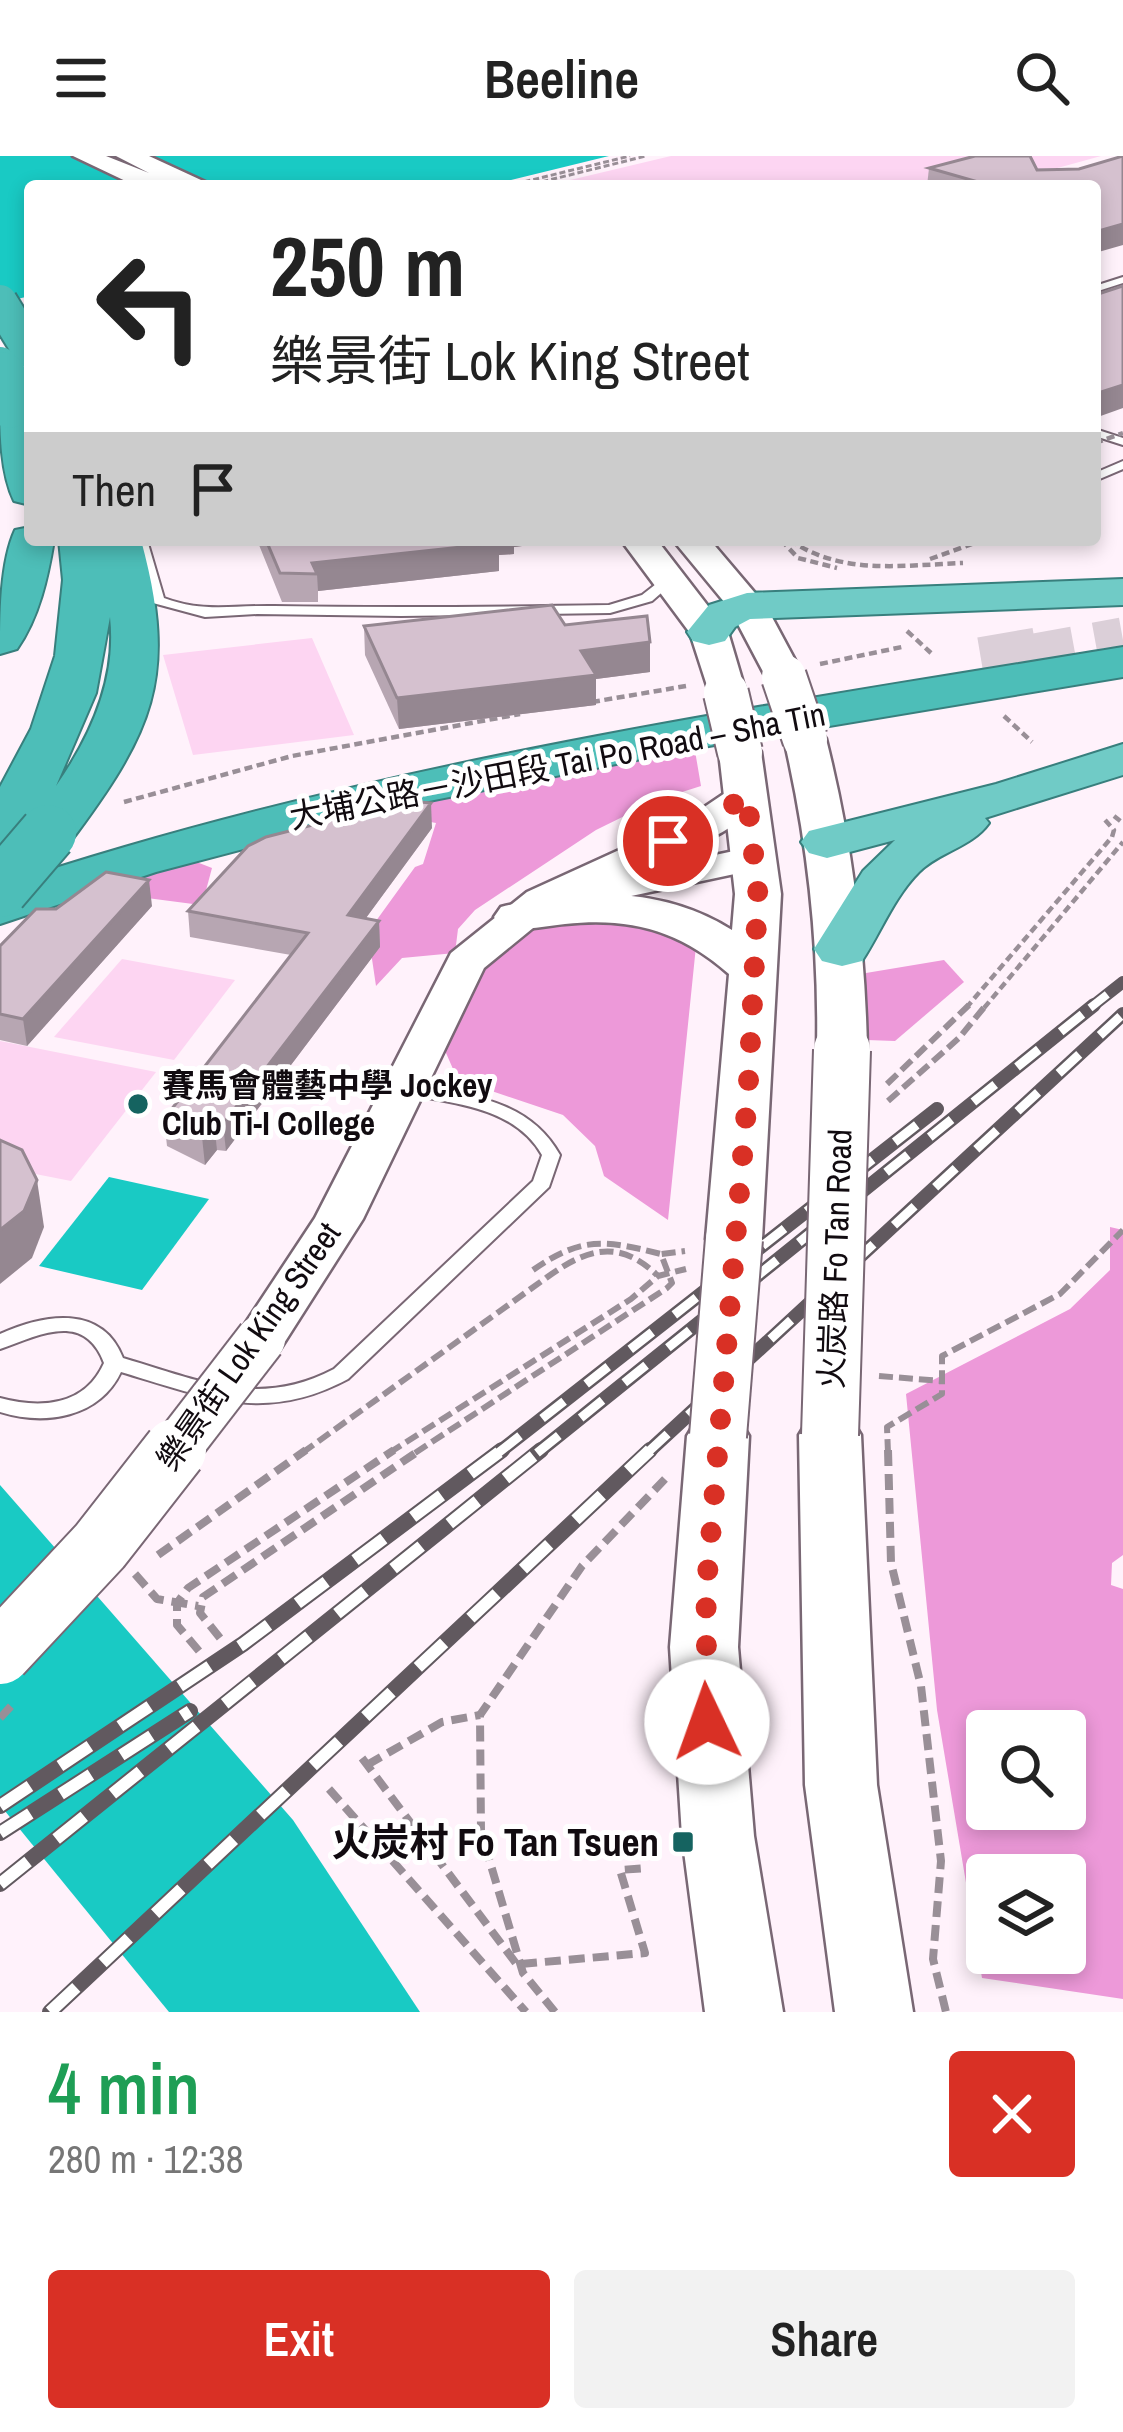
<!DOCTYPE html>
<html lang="en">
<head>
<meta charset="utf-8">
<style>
	:root { --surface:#fff; --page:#f2f2f2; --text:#222; --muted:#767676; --accent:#d93025 }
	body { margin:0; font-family:"Archivo Narrow","Noto Sans TC",sans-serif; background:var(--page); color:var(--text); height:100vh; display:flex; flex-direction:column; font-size:45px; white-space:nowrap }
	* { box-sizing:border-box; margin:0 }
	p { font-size:39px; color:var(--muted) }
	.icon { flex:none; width:66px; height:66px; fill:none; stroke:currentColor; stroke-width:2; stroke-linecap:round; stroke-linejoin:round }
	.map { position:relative; height:1856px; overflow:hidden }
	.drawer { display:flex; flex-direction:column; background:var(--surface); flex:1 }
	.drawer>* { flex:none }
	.top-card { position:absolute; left:24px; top:24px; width:1077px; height:366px; border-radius:12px; box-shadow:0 6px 18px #0003; background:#fff; color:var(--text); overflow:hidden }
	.tools { position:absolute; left:966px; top:1554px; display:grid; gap:24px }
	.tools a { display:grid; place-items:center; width:120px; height:120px; border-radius:12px; background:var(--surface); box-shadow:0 6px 18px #0003; font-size:60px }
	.pin { position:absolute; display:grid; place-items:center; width:102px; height:102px; color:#fff; margin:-51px; border:6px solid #fff; border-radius:50%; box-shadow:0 3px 12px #0007 }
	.me { position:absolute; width:132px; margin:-66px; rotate:357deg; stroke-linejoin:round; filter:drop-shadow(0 0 9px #0008) }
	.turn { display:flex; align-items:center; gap:42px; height:252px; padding:0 48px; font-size:54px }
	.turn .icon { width:156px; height:156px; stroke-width:2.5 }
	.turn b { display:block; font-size:84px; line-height:102px }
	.then { display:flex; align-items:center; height:114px; padding:0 48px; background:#0003; gap:24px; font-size:45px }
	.round { display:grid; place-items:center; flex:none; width:126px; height:126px; border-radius:12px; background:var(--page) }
	.overview { display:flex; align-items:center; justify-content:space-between; height:204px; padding:0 48px }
	h1 { font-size:72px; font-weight:600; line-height:90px; color:#1e9e55 }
	.cta { display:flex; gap:24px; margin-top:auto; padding:24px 48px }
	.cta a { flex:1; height:138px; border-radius:12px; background:var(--accent); color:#fff; font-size:48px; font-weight:600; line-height:138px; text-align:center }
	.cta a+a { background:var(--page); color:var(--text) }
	header { display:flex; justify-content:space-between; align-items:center; height:156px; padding:0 48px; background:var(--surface); font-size:54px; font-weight:600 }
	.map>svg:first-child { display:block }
</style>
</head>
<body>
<header><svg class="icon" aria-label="menu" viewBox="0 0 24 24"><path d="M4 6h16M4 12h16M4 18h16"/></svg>Beeline<svg class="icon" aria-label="search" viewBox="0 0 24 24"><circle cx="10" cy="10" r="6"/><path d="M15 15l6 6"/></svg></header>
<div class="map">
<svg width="1123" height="1856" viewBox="0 0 1123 1856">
	<rect width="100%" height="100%" fill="#fff2fb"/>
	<g fill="#fdd5f2">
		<polygon points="671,0 1101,0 993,30 545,30"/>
		<polygon points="312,482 354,579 193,599 163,499"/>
		<polygon points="122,803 235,824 174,904 54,881"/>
		<polygon points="0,885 156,916 71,1025 0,1011"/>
	</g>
	<g fill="#ed99d9" fill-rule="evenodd">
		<polygon points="694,589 701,630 657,644 596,674 475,754 458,773 455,797 402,802 376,830 368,776 415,711 423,708 436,667 357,652"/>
		<polygon points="176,698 212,712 205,738 193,748 147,742 96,719"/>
		<polygon points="592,760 661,768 696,790 668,1064 604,1020 595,990 563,959 471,928 453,913 443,890 491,798 521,770"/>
		<polygon points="944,804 964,826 895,885 867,884 862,872 866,817"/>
		<path d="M1110,1071L1123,1074V1399L1112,1407L1111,1429L1123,1433V1843L982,1822L937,1554L906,1238L1070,1153L1110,1114ZM987,1575H1065V1653H987ZM987,1719H1065V1797H987Z"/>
	</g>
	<g fill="#19cac4">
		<polygon points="0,0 609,0 486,30 30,30 30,140 0,147"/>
		<polygon points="109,1021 209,1043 142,1134 39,1110"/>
		<polygon points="0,1329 293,1664 420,1856 169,1856 0,1649"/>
	</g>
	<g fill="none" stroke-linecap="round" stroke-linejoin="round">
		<polyline stroke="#dbcfd8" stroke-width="45" stroke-dasharray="45 22" stroke-linecap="butt" points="1030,501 1123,484"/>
		<polyline stroke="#dbcfd8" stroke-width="56" stroke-dasharray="56 28" stroke-linecap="butt" points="982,509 1047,498"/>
		<defs>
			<g id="service">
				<polygon points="1123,121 1123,127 1095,136 1095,130"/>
				<polygon points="1095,273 1123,282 1123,289 1095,280"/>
				<polygon points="1123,305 1123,313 1095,325 1095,317"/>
				<path d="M135,384H147L164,442C204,457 233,449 274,450C386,452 497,451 609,449L642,439L665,421L676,424L652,445L610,457L401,460L257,458L205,461L153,447Z"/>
				<path d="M403,927C463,939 527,940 560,999L549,1031L348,1223C264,1268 205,1241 121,1216C99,1262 45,1270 0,1256V1242C41,1253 85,1250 104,1207C84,1154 38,1180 0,1193V1178C44,1158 102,1148 123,1202C198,1224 258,1253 334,1213L533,1025L542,999C513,948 448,948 397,936L394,932Z"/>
			</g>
			<path id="tertiary" d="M747,628L760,631L766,639C739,677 679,696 639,715L753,691L767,695L773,703L767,711L603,746L586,739L555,754L484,812L363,1063L279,1195L261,1200L243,1195L235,1183L315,1062L451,797L527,736L685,664L734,631Z"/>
			<g id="secondary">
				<polygon points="73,0 106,0 149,17 116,0 149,0 214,30 179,30 167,25 171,30 136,30"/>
				<polygon points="621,384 657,384 728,476 746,537 740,545 712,545 690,477"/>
				<polygon points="673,384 710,384 766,450 804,521 798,529 770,529 730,453"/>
				<path d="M805,571L820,574L826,583C852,686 865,788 867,894L860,905L842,909L824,905L817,894C819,788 808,687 784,583L790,574Z"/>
				<path d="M740,584L755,587L761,596L781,738L762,1083L754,1096L734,1101L714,1096L706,1083L729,818C679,774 630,761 565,768C543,770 523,776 501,771L494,761L501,751C578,732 663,730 732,774L735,738L719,596L725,587Z"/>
				<polygon points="830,1257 852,1264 861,1279 877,1629 913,1856 835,1856 805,1629 799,1279 808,1264"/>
				<polygon points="718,1258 740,1265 749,1280 738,1491 754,1680 783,1856 705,1856 682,1680 670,1491 687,1280 696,1265"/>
			</g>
			<g id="trunk">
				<polygon points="1123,423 1123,449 750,463 735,471 725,485 709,489 693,485 687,476 709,449 747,437"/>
				<path d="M1123,588V619L985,662L989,667C972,691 939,696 919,716C894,741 881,776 862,805L842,810L822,805L814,793L863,715L895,684L827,702L809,697L801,686L809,675L996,628Z"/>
			</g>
			<g id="motorway">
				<path d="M10,237L24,240L30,249V349L14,345C0,316 0,273 0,239Z"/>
				<path d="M30,371V384H54C48,421 39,462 17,493L0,498C0,460 0,407 15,374Z"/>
				<path d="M59,384H141C179,523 152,577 68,689L48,694L28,689L23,682L0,692V631L31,573L55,500L63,424ZM110,461C117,523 91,580 56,630L96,537Z"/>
				<path d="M1123,491V521L697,592L414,648L156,716L0,768V730C365,608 744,553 1123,491Z"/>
			</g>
		</defs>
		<use href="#service" stroke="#796774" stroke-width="4"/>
		<use href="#tertiary" stroke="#796774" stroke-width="5"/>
		<use href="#secondary" stroke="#796774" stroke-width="5"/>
		<use href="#trunk" stroke="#387f7d" stroke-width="4"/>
		<use href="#motorway" stroke="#387f7d" stroke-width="4"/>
		<g stroke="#998f97" stroke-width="3" stroke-dasharray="6 3" stroke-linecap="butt">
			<polyline points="507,30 630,0"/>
			<polyline points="525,30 646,0"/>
		</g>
		<g stroke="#998f97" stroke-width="4.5" stroke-dasharray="8 4.5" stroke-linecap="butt">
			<polyline points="781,384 798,402 837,412"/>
			<path d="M790,384C842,420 903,409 963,407"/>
			<polyline points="930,403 983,384"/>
			<polyline points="907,475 931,497"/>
			<polyline points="820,508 902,491"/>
			<polyline points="592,546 686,530"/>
			<polyline points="1004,560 1032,586"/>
			<polyline points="124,646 292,600 520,558"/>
			<polyline points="1114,660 1123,667"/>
			<polyline points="966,852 1112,681 1114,674 1105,664"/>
			<polyline points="984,852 1123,686"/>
		</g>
		<g stroke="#998f97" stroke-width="6" stroke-dasharray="14 6" stroke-linecap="butt">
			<polyline points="887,928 969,849"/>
			<polyline points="888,945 959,882 986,849"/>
			<path d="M533,1114C582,1080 605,1084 661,1098"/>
			<path d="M546,1122C586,1093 618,1082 657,1119"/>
			<polyline points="879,1220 941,1225"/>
			<polyline points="389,1297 631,1143 658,1120 686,1113"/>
			<polyline points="415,1297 667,1132 672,1127 661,1098 685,1095"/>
			<polyline points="888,1297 887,1271 942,1238 942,1200 1060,1138 1123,1074"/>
		</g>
		<g stroke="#998f97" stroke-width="8" stroke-dasharray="16 8" stroke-linecap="butt">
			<polyline points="888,1294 891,1407 921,1530 941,1705 933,1803 946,1856"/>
			<polyline points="135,1418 157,1443 198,1450"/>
			<polyline points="220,1482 200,1457 203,1441 420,1294"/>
			<polyline points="199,1495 177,1469 177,1447 188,1432 394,1294"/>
			<polyline points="362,1602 518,1810"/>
			<polyline points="367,1609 442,1566 480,1559"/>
			<polyline points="329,1633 526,1856"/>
			<polyline points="521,1808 645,1797 620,1714 646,1712"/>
			<polyline points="555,1856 523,1817 481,1676 480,1559 582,1410 665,1323"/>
		</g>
		<use href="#service" fill="#fff" fill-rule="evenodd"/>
		<use href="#tertiary" fill="#fff" fill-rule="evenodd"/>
		<use href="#secondary" fill="#fff" fill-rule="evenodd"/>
		<use href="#trunk" fill="#70cbc6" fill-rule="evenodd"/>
		<use href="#motorway" fill="#4dbeb8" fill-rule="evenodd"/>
		<defs>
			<polyline id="rail-far2" points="1090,852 1123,826"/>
			<g id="rail-far1">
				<polyline points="498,1297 937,953"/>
				<polyline points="537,1297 1094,849"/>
				<polyline points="647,1297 1123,858"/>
			</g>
			<g id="rail">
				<polyline points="0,1650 243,1488 502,1294"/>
				<polyline points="0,1677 190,1555"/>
				<polyline points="0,1728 541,1294"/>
				<polyline points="50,1856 650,1294"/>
			</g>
		</defs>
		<use href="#rail-far2" stroke="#61595f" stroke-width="12"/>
		<use href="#rail-far1" stroke="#61595f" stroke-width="14"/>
		<use href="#rail" stroke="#61595f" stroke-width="16"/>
		<use href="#rail-far2" stroke="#fff" stroke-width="8" stroke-dasharray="22" stroke-linecap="butt"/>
		<use href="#rail-far1" stroke="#fff" stroke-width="9" stroke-dasharray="28" stroke-linecap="butt"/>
		<use href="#rail" stroke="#fff" stroke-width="12" stroke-dasharray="36" stroke-linecap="butt"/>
		<defs>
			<polyline id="tertiary-bridge-far1" points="173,1297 261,1183"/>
			<polyline id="tertiary-bridge" points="0,1497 100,1390 175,1294"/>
			<g id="secondary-bridge-far1">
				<polyline points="784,521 805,583"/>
				<polyline points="726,537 740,596"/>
			</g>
			<g id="secondary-bridge">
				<polyline points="830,1279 842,894"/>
				<polyline points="718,1280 734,1083"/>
			</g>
			<g id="motorway-bridge-far2">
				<polyline points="0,146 30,195"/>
				<polyline points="0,208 3,222"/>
			</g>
			<polyline id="motorway-bridge-far1" points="3,219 10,249"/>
			<polyline id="motorway-bridge" points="0,733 48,677"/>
		</defs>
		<use href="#tertiary-bridge-far1" stroke="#796774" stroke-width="52" stroke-linecap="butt"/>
		<use href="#tertiary-bridge" stroke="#796774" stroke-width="66" stroke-linecap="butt"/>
		<use href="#secondary-bridge-far1" stroke="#796774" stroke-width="48" stroke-linecap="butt"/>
		<use href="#secondary-bridge" stroke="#796774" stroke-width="60" stroke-linecap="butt"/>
		<use href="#motorway-bridge-far2" stroke="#387f7d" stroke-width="38" stroke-linecap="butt"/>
		<use href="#motorway-bridge-far1" stroke="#387f7d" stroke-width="48" stroke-linecap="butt"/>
		<use href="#motorway-bridge" stroke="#387f7d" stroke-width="60" stroke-linecap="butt"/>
		<polyline stroke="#998f97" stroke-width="4.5" stroke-dasharray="8 4.5" stroke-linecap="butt" points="1095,287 1123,277"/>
		<polyline stroke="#998f97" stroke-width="6" stroke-dasharray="14 6" stroke-linecap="butt" points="302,1297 546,1122"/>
		<g stroke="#998f97" stroke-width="8" stroke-dasharray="16 8" stroke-linecap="butt">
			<polyline points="158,1399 306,1294"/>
			<polyline points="0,1562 15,1546"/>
		</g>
		<use href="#tertiary-bridge-far1" stroke="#fff" stroke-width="48"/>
		<use href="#tertiary-bridge" stroke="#fff" stroke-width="62"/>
		<use href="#secondary-bridge-far1" stroke="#fff" stroke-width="44"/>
		<use href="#secondary-bridge" stroke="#fff" stroke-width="56"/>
		<use href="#motorway-bridge-far2" stroke="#4dbeb8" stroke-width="34"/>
		<use href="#motorway-bridge-far1" stroke="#4dbeb8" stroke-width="45"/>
		<use href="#motorway-bridge" stroke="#4dbeb8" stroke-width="56"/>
	</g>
	<g fill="#b7a6b2">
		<polygon points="929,12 1079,13 1095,30 927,30"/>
		<polygon points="257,384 522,384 522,390 514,391 514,398 499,399 499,415 318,435 318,446 282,446"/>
		<polygon points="565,469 650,486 650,516 596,523 596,549 399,573 365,499 364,470"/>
		<polygon points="432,672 366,762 379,765 380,791 226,995 217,994 205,1009 167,990 164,963 291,799 190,781 188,755"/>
		<polygon points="152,750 27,890 0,884 0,790 56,753"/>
	</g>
	<g fill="#958791">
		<polygon points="1123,68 1123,89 1095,97 1095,76"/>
		<polygon points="1123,229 1123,252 1095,262 1095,238"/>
		<polygon points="490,384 522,384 522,390 514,391 514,398 499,399 499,415 318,435 317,418 312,407"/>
		<polygon points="650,486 650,516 596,523 596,549 399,573 397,542 581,495"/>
		<polygon points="431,647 432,672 349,785 348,759"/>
		<polygon points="149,724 152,750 27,890 23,863"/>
		<polygon points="379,765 380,791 226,995 223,968"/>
		<polygon points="214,967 217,994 205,1009 202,981"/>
		<polygon points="37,1024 44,1071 32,1102 0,1128 0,1074"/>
	</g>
	<g fill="#d5c1cf" stroke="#958791" stroke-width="3">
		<polygon points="975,0 1030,0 1037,14 1079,13 1123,0 1123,68 1095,76 1095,30 992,30 929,12"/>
		<polygon points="1123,130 1123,229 1095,238 1095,139"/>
		<polygon points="266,384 497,384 499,387 312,407 317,418 280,417"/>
		<polygon points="552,449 565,469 647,460 650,486 581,495 596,519 397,542 364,470"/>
		<polygon points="364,641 431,647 348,759 379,765 223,968 214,967 202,981 164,963 308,777 188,755 248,690 266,681 317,668 338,651"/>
		<polygon points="106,716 149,724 23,863 0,858 0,790 36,753 56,753"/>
		<polygon points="0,984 22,994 37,1024 24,1055 0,1074"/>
	</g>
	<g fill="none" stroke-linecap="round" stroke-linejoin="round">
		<polyline stroke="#d93025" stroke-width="21" stroke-dasharray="0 37.8" points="668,685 699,672 747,639 758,738 748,935 706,1436 707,1566"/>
	</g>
	<g fill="#156360" stroke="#fff" stroke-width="4.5">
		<circle cx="138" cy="948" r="12"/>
		<rect x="671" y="1674" width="24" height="24" rx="6"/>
	</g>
	<g text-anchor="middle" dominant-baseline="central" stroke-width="10" stroke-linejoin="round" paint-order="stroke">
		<g font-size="33" fill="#110b10" stroke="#fff">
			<text transform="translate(557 609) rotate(-11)">大埔公路－沙田段 Tai Po Road – Sha Tin</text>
			<text transform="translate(835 1103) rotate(-88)">火炭路 Fo Tan Road</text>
			<text transform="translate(248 1190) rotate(-55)">樂景街 Lok King Street</text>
		</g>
		<g font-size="33" font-weight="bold" fill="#110b10" stroke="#fff" text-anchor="start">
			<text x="162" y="929">賽馬會體藝中學 Jockey<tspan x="162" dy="38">Club Ti-I College</tspan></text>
		</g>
		<g font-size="39" font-weight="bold" fill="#110b10" stroke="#fff" text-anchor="end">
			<text x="659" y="1686">火炭村 Fo Tan Tsuen</text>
		</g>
	</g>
</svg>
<div class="tools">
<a><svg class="icon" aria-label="search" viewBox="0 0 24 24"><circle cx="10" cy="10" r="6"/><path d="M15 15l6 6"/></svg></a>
<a><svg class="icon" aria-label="layers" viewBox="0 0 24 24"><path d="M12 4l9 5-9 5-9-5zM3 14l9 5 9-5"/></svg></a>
</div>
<div class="pin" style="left:668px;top:685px;background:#d93025"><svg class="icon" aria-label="arrive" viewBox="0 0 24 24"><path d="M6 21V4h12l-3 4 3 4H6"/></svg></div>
<svg class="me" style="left:707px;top:1566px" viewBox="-20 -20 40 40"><circle r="19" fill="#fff"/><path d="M0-13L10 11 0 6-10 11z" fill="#d93025"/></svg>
<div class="top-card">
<div class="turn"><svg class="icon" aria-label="left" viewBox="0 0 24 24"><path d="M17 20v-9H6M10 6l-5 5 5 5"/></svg><div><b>250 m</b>樂景街 Lok King Street</div></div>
<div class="then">Then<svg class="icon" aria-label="arrive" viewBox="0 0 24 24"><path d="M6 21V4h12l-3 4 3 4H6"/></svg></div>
</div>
</div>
<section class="drawer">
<div class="overview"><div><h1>4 min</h1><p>280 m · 12:38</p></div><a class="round" style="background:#d93025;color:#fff"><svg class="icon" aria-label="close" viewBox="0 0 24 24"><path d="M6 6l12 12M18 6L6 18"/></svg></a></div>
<div class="cta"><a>Exit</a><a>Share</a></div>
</section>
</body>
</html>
